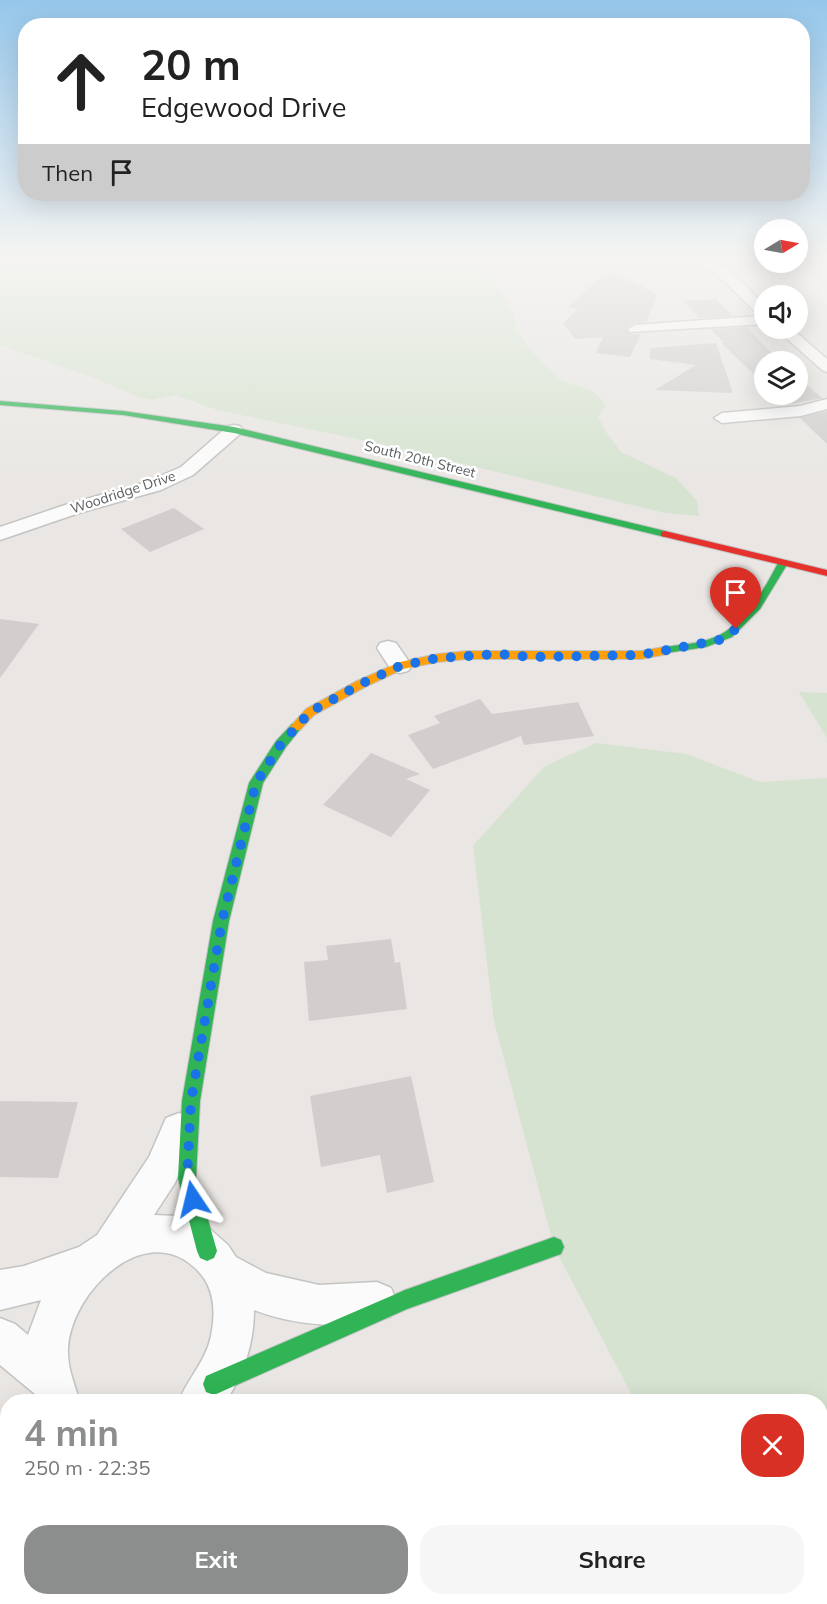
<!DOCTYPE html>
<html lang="en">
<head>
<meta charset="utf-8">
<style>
	:root { --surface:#fff; --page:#f6f6f6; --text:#222; --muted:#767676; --accent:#8c8e8e }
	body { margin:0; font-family:Mulish,sans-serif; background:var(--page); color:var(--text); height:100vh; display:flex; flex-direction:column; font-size:22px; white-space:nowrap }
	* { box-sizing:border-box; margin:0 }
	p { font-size:20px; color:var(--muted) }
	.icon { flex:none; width:33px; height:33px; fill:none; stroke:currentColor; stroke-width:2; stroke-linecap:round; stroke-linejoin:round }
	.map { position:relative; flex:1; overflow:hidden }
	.details { position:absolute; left:0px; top:1394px; width:828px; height:212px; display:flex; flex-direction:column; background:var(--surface); border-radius:24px 24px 0 0; box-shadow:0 6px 24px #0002 }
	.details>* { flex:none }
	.hud { position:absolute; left:18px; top:18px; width:792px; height:183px; border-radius:24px; box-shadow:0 6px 24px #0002; background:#fff; color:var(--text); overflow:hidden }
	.needle { width:39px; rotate:80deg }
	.controls { position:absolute; left:754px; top:219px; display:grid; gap:12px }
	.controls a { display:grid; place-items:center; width:54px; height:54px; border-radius:50%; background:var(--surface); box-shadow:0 6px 24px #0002; font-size:30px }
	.pin { position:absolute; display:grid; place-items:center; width:51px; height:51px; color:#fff; margin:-62px -26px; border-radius:50% 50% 50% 0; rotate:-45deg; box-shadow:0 0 6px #0007 }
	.pin .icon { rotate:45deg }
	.me { position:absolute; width:66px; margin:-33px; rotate:350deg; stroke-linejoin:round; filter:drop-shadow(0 0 4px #0008) }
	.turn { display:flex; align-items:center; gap:21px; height:126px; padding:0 24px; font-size:27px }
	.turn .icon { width:78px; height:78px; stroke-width:2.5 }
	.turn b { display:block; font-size:42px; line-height:51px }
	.then { display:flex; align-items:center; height:57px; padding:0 24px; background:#0003; gap:12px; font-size:22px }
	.round { display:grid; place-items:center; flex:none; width:63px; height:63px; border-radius:24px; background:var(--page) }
	.summary { display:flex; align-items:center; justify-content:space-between; height:102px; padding:0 24px }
	h1 { font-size:36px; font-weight:700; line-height:45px; color:var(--accent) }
	.button { display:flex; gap:12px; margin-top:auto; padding:12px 24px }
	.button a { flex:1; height:69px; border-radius:24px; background:var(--accent); color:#fff; font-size:24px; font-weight:700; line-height:69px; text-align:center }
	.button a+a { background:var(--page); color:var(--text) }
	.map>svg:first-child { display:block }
</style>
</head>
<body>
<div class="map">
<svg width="827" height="1604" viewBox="0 0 827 1604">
	<rect width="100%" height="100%" fill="#e9e6e3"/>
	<g fill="#d6e3d0">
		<path d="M0,258H474C486,273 502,288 510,307C515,317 516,327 522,337C530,351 545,364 556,376C569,389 592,381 606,406L598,417L606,432L621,452L676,478L697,501L699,516L665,513L381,444L217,410L175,395L153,400L139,397L89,376L0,345Z"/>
		<polygon points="799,692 827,693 827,738"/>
		<polygon points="596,743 686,754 760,782 827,778 827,1604 676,1604 689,1598 820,1598 820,1401 635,1401 554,1247 494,1021 473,846 545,766"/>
	</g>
	<g fill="#d1cecd">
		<polygon points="616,272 658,295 646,322 634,323 626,328 630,334 641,334 630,357 596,353 603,337 575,339 563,323 578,309 568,307 604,274"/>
		<polygon points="716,299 733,316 699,318 683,301"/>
		<polygon points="746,327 781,362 765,362 765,385 721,343 724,343 711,329"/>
		<polygon points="716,343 733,393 655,390 696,365 650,359 650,348"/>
		<polygon points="798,377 822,398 786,405 775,394 798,394"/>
		<polygon points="827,411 827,444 800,418"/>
		<polygon points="174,508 204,529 150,552 121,529"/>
		<polygon points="0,619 39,624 0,678"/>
		<polygon points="480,699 492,714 578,702 594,736 524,745 521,736 433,769 408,735 440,723 434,716"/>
		<polygon points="371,753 420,774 406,779 430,790 391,837 323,805"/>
		<polygon points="391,939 395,963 400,962 407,1009 309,1021 304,962 328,960 326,946"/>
		<polygon points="411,1076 434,1182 387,1193 380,1155 321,1167 310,1096"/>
		<polygon points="0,1101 78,1102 58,1178 0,1177"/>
	</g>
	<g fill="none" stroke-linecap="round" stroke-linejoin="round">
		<defs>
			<g id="street">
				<polygon points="574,258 644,258 638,262 578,265 572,261"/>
				<path d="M680,258C727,258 733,276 765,305V324L630,332L628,329L635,325L760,316L712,270Z"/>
				<polygon points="775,328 791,328 827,359 827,372 822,370"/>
				<polygon points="827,399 827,409 801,416 722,423 714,418 722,413 800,406"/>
				<polygon points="234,425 240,426 243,430 240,434 193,475 161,490 79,513 0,540 0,527 65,505 147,482 181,467 228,426"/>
				<polygon points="388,641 396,643 412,666 408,671 400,673 392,671 377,648 380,643"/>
				<path d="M179,1113L192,1118L197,1130L175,1183L154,1215L178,1216L211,1230L228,1245L236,1257L266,1273L319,1285L377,1282L391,1288L397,1302L391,1316C354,1332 292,1325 254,1310C254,1342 244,1374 226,1401H179C188,1378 206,1361 211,1336C216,1311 215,1286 195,1268C144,1220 71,1292 68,1348C67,1366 74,1384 80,1401H38L35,1394L0,1365V1318L15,1324L28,1335L41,1300L0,1310V1270L24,1266L79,1247L97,1235L149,1157L166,1118Z"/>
				<polygon points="68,1598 116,1598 114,1604 65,1604"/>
			</g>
			<g id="fast">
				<polygon points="0,401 123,411 234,427 665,531 670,534 665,537 234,433 123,415 0,405"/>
				<path d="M783,560L788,563L760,609L732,637L706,647L660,654V648C678,644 698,645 715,637C744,625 764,590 778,563Z"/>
				<polygon points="296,723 302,727 286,747 263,783 229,921 200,1101 196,1178 217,1251 214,1258 207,1261 200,1258 197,1251 178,1178 182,1101 213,921 249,783 276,741 292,724"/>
				<polygon points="554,1237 561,1240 564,1247 561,1254 407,1309 214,1395 206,1392 203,1384 206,1376 405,1290"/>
			</g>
			<polygon id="slow" points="664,647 670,651 668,654 641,659 467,659 438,662 403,669 365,687 314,715 300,730 292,730 290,727 306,709 357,681 400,662 438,654 467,651 641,651"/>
			<polygon id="jam" points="665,531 827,570 827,576 661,536 661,532"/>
		</defs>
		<use href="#street" stroke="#c3c4c3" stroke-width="3"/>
		<use href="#fast" stroke="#c4c4c4" stroke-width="2"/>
		<use href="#slow" stroke="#c4c4c4" stroke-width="2"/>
		<use href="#jam" stroke="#c4c4c4" stroke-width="2"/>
		<use href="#street" fill="#fcfbfb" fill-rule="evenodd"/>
		<use href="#fast" fill="#30b455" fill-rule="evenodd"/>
		<use href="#slow" fill="#ff9f0a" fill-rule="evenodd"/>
		<use href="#jam" fill="#e5322d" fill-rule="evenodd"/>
	</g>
	<linearGradient id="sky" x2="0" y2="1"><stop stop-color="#95c7eb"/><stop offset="0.53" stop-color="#f5f4f2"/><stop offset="1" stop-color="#f5f4f2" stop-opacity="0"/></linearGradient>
	<rect width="827" height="483" fill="url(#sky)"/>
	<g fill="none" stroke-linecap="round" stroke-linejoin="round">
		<polyline stroke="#1a73e8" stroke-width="10" stroke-dasharray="0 18" points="193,1199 187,1178 191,1101 222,921 256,783 281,744 310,712 361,684 400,666 438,658 499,654 532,657 641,655 719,640 736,629"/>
	</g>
	<g text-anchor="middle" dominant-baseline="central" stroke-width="5" stroke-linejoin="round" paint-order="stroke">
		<g font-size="14" fill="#5a5e61" stroke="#fff">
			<text transform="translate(420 459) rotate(14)">South 20th Street</text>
			<text transform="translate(123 492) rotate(-18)">Woodridge Drive</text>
		</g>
	</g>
</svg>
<div class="controls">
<a><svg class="needle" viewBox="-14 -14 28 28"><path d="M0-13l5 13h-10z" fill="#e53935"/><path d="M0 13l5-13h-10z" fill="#767676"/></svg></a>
<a><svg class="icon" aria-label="sound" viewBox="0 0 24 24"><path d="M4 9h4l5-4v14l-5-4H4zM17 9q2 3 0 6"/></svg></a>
<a><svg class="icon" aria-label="layers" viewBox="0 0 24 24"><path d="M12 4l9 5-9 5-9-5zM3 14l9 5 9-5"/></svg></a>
</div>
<div class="pin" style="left:736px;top:629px;background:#d93025"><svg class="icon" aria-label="arrive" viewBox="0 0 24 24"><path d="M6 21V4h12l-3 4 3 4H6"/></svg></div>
<svg class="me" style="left:193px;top:1199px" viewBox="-20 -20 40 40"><path d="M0-17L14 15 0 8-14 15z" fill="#1a73e8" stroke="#fff" stroke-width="4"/></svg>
<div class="hud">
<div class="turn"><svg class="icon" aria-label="ahead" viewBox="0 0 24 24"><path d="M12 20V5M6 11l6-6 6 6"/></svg><div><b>20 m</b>Edgewood Drive</div></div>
<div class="then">Then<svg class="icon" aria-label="arrive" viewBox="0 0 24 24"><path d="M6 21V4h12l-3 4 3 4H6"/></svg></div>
</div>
<section class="details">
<div class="summary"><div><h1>4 min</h1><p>250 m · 22:35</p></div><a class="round" style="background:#d93025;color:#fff"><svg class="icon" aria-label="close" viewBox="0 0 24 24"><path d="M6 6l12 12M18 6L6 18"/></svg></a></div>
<div class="button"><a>Exit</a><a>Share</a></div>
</section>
</div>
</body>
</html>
